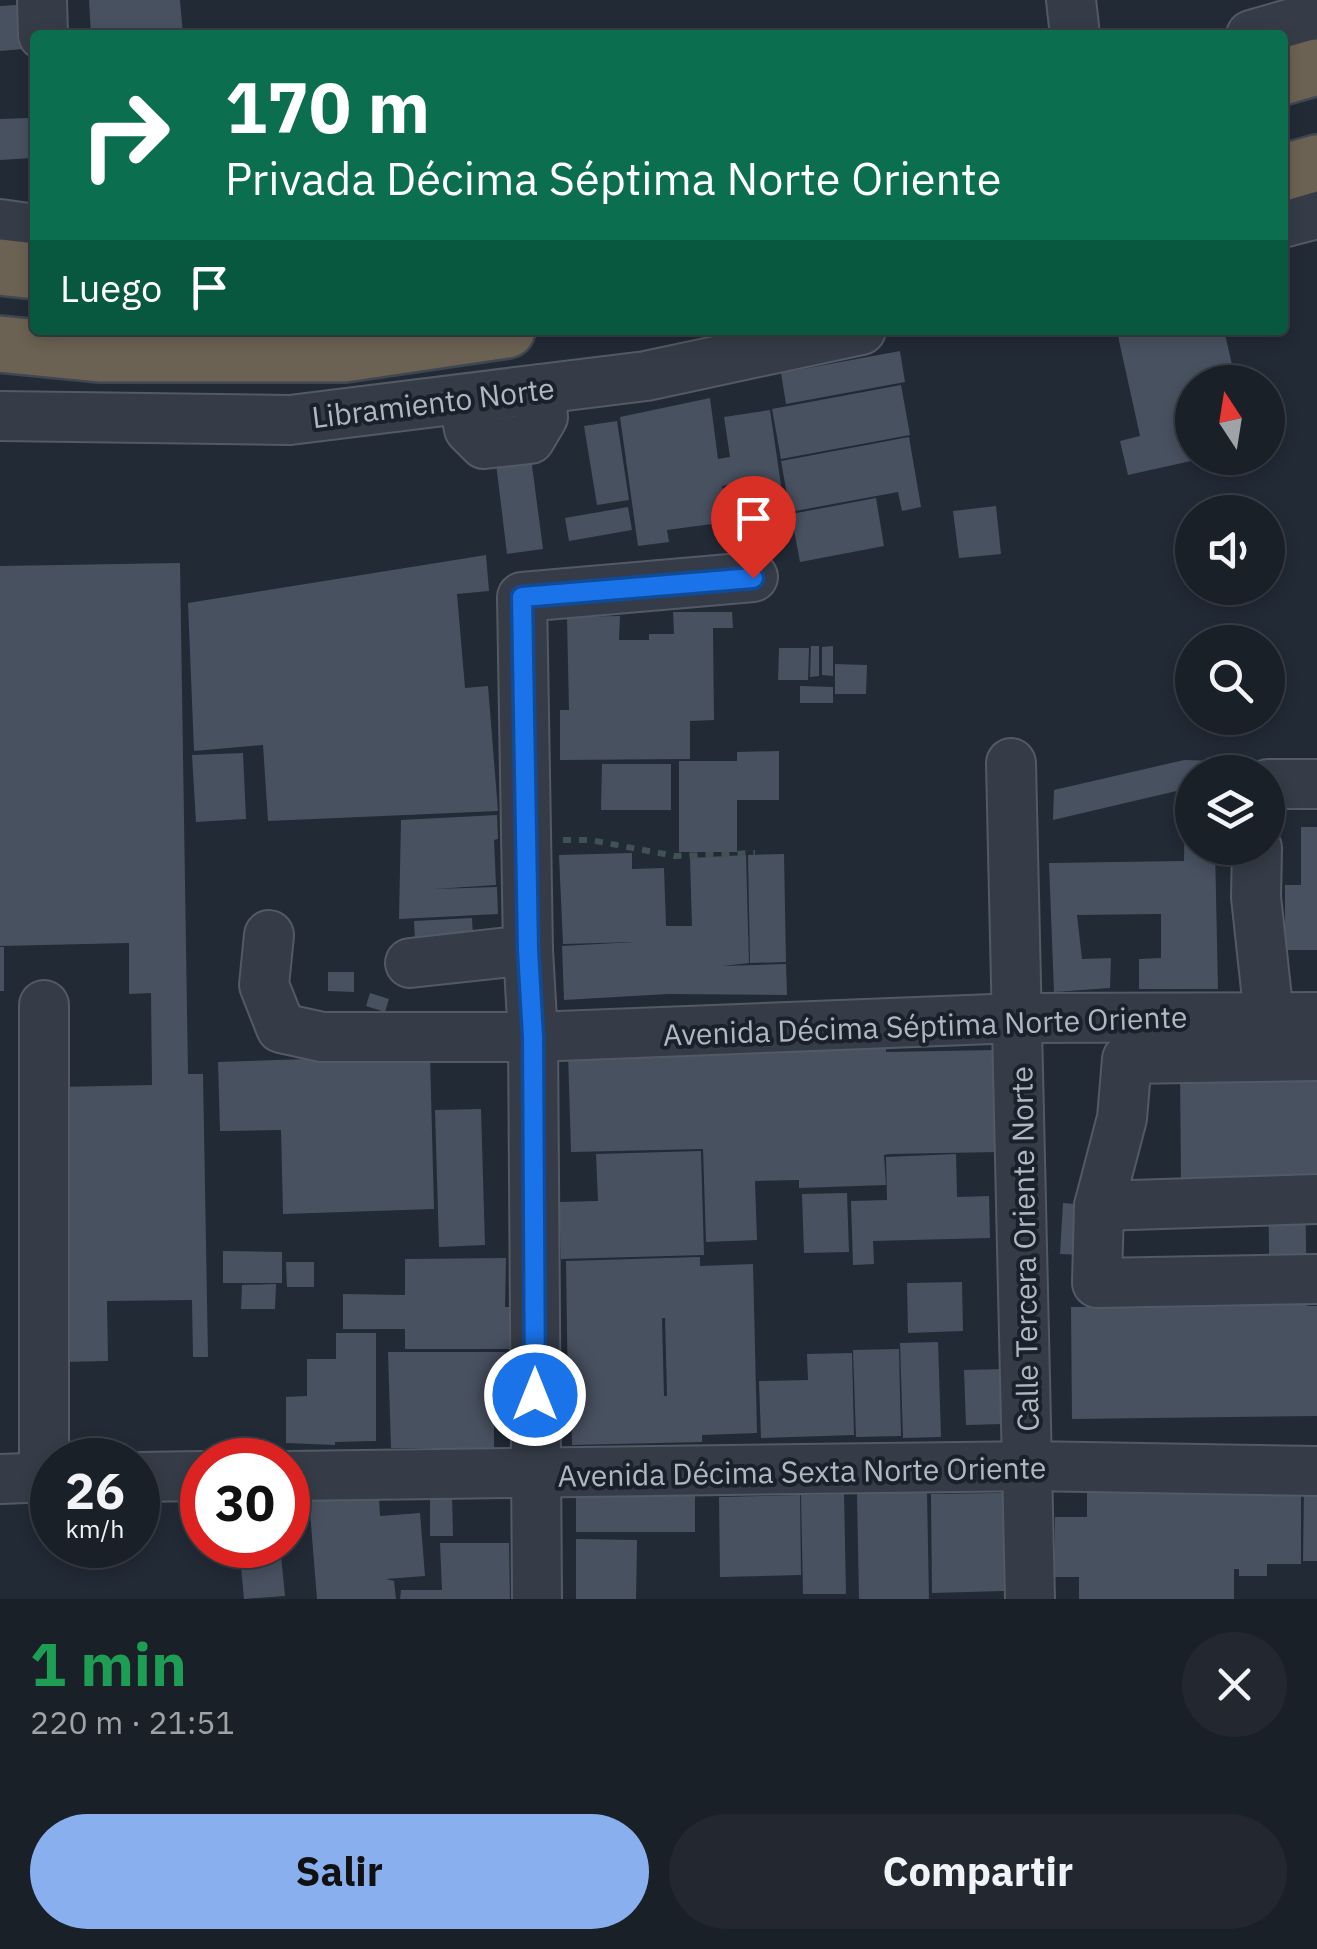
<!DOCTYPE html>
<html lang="es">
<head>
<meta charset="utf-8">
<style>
	:root { --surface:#1a2028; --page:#232830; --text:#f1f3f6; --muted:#9fa3a8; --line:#383e45; --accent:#89afef }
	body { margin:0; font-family:"IBM Plex Sans",sans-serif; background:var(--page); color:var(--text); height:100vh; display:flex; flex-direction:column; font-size:38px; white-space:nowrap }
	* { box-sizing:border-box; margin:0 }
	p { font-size:32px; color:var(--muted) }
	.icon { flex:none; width:55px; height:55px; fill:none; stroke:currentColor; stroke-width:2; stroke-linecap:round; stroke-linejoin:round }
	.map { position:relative; height:1599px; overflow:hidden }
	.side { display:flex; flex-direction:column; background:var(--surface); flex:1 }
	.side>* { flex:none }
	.banner { position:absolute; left:30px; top:30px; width:1258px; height:305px; border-radius:10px; box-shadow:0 5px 15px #0003,0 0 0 2px var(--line); background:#0b6e4f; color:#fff; overflow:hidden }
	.needle { width:65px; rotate:348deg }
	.buttons { position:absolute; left:1175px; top:365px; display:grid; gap:20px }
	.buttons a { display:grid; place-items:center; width:110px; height:110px; border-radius:50%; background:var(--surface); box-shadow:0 5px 15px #0003,0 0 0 2px var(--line); font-size:50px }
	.speed { position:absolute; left:30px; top:1438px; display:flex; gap:20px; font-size:50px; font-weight:700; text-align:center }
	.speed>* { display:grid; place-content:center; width:130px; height:130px; border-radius:50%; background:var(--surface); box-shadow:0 5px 15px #0003,0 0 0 2px var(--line); line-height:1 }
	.speed small { font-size:25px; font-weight:400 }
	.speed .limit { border:15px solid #d22; background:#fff; color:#111 }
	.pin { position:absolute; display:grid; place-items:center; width:85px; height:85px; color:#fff; margin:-102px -42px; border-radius:50% 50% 50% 0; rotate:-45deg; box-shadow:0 0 10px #0007 }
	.pin .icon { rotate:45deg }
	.me { position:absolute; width:110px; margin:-55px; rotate:0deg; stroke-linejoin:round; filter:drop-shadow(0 0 8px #0008) }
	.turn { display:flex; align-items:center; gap:35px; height:210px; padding:0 30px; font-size:45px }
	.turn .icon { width:130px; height:130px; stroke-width:2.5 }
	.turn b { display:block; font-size:70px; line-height:85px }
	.then { display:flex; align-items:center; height:95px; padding:0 30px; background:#0003; gap:20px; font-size:38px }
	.round { display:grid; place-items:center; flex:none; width:105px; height:105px; border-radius:52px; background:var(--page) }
	.headline { display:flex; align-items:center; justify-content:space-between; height:170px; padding:0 30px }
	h1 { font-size:60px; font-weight:800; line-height:75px; color:#1e9e55 }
	.primary-button { display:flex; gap:20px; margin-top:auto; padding:20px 30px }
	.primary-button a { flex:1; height:115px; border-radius:60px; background:var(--accent); color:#111; font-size:40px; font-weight:800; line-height:115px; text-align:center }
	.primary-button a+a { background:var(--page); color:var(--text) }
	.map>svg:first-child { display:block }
</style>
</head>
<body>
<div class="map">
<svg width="1317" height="1599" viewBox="0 0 1317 1599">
	<rect width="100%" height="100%" fill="#222a36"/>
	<g fill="#485160" fill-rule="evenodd">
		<polygon points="89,0 180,0 183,35 91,35"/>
		<polygon points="32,4 35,48 0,51 0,6"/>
		<polygon points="29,118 32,158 0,160 0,119"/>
		<polygon points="1146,330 1224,330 1236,382 1192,382 1192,458 1200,459 1128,475 1120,441 1140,436 1118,336"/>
		<polygon points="900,351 905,382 786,404 781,373"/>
		<polygon points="901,385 910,435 781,459 772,409"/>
		<polygon points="710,398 718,459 730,457 724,417 770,410 782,492 736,499 734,484 722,486 727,522 667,530 669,542 638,546 620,417"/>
		<polygon points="617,421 629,500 597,505 584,426"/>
		<polygon points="909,437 921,507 902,511 898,492 790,512 781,461"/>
		<polygon points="529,443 543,549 507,554 494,447"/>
		<polygon points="876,498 884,546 800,562 791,514"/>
		<polygon points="996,506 1001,554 959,558 953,511"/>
		<polygon points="628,507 632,530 569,541 565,518"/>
		<polygon points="486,555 489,591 457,594 465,688 488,686 498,811 268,821 263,745 194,751 188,603"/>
		<polygon points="180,563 188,1074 203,1074 208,1357 193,1357 192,1300 107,1301 108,1361 62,1362 57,1087 152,1085 151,993 129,994 129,943 0,946 0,566"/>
		<polygon points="673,612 732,612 733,628 713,628 714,720 690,721 690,759 560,760 560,710 569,710 567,617 620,616 619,640 649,640 649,634 674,634"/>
		<polygon points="811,646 819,646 819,676 810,677"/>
		<polygon points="833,646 833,676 822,675 822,647"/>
		<polygon points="779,648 809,648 808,680 778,680"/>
		<polygon points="835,664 867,665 866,694 835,694"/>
		<polygon points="800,686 833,687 833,703 800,703"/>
		<polygon points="779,751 779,800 737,800 737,852 679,852 679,761 737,761 737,752"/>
		<polygon points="243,753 246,819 196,822 192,755"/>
		<polygon points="1184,760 1214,761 1214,772 1192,772 1192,848 1215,848 1218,989 1139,989 1139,959 1161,958 1161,914 1077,915 1082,959 1111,958 1110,988 1054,992 1049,863 1184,861 1185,789 1053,820 1054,790"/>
		<polygon points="602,764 671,764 671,810 601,810"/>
		<polygon points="497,815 498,839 494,840 496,885 434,889 497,887 498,914 399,919 401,820"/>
		<polygon points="1301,827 1317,827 1317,950 1285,950 1285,885 1301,885"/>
		<polygon points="632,853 632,869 664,868 666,926 692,926 690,858 746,855 749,963 723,966 786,964 787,995 668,994 564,1000 562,946 635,942 563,944 559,855"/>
		<polygon points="784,854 786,962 750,963 748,855"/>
		<polygon points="472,918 474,954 416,956 414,921"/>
		<rect x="0" y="947" width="4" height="44"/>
		<polygon points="328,972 354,972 354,992 328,991"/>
		<polygon points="370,993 389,999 385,1012 366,1006"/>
		<polygon points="886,1049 886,1052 995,1050 998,1152 889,1154 884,1155 886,1185 799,1188 799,1180 755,1181 757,1240 706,1242 703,1149 571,1152 568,1053"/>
		<polygon points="430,1055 434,1209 283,1214 281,1130 220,1131 218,1062"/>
		<polygon points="1317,1068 1317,1183 1305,1183 1307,1306 1317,1306 1317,1416 1072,1419 1071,1307 1270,1305 1268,1186 1181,1186 1180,1070"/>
		<polygon points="481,1109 485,1245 439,1247 435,1110"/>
		<polygon points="701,1151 704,1255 561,1259 559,1202 598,1201 596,1154"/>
		<polygon points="956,1154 957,1197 989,1196 990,1238 873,1241 874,1264 853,1265 851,1201 887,1200 886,1157"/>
		<polygon points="847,1193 849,1252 804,1253 802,1194"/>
		<polygon points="1063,1203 1086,1205 1083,1255 1060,1254"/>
		<polygon points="223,1251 282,1252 282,1283 223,1283"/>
		<path d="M700,1257V1266L753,1264L757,1433L702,1435V1442L572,1445L571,1399H568L566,1261ZM662,1318H665L667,1396H664Z"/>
		<polygon points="506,1258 505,1307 511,1307 510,1349 405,1349 405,1329 343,1329 343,1294 405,1295 405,1259"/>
		<polygon points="286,1262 314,1262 314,1287 287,1287"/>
		<polygon points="962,1282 963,1331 908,1333 907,1283"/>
		<polygon points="276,1284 275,1309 241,1309 242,1285"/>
		<polygon points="336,1333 376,1333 376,1441 335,1442 335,1445 286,1443 286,1397 307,1396 307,1359 336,1359"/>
		<polygon points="938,1342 941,1437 903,1438 900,1343"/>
		<polygon points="899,1349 901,1436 856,1437 853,1350"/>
		<polygon points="388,1352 505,1352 505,1392 494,1392 494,1448 391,1448"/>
		<polygon points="852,1353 854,1435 761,1438 759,1381 808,1380 807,1354"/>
		<polygon points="1003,1369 1004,1424 966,1425 964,1370"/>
		<polygon points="1087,1486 1301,1488 1301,1564 1267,1564 1267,1576 1239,1576 1239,1569 1234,1569 1234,1599 1079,1599 1079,1577 1055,1577 1055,1517 1087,1517"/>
		<polygon points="1304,1487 1317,1487 1317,1561 1303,1561"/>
		<polygon points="430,1492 452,1493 453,1536 430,1536"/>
		<polygon points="927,1492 929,1599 859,1599 857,1493"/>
		<rect x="576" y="1493" width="119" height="39"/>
		<polygon points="1003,1493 1004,1591 932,1593 931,1494"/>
		<polygon points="844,1494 846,1594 803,1594 801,1495"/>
		<polygon points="800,1495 801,1575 720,1577 719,1497"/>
		<polygon points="348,1496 348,1500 379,1497 380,1516 420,1513 425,1576 386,1579 394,1581 396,1599 317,1599 309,1500"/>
		<polygon points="576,1539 637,1540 636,1599 576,1599"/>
		<polygon points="440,1543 509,1543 510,1599 400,1599 401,1590 442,1590"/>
		<polygon points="239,1545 280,1545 285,1596 244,1599"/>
	</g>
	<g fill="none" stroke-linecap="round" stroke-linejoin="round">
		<defs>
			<g id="minor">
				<polyline points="42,0 43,35"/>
				<polyline points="1071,0 1075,35"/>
				<polyline points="1251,35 1317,16"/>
				<polyline points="1282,223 1317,214"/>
				<polyline points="0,224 35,229"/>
				<polyline points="463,399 469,429 484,444 530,439 543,417 540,389"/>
				<polyline points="0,416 290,420 646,376 861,330"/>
				<polyline points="1011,763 1030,1599"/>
				<polyline points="1268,784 1317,784"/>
				<polyline points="1257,848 1256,897 1269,1017"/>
				<polyline points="269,935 264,985 281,1028 322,1037 533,1037 1019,1018 1317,1017"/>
				<polyline points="410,963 528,950"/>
				<polyline points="1317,1056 1127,1059 1122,1118 1099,1206 1097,1283 1317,1279"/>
				<polyline points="1099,1206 1317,1199"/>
				<polyline points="288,1476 1029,1466 1317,1471"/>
				<polyline points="44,1477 44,1005"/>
				<polyline points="138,1477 202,1476"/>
				<polyline points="0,1479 52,1477"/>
				<polyline points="537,1599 533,1037 528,950 522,597 753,577"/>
			</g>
			<g id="highway">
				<polyline points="1282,77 1317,67"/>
				<polyline points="1282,173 1317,163"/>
				<polyline points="0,267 35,271"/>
				<polyline points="0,344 99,354 344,354 507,330"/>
			</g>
		</defs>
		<use href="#minor" stroke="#535a64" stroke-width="52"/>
		<use href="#highway" stroke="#404751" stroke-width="60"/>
		<polyline stroke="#415255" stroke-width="6" stroke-dasharray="8 8" stroke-linecap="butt" points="563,840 590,840 675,856 755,853"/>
		<use href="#minor" stroke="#353c47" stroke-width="48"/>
		<use href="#highway" stroke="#6c6253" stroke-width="55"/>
	</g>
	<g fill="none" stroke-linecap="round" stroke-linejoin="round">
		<defs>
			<polyline id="route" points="535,1395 533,1037 528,950 522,597 753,578"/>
		</defs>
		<use href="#route" stroke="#114b97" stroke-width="25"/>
		<use href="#route" stroke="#1a73e8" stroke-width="18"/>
	</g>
	<g text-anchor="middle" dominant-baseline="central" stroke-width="8" stroke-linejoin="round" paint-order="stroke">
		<g font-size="30" fill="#b0b7c3" stroke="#1b212b">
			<text transform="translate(433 402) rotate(-7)">Libramiento Norte</text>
			<text transform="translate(925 1025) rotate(-2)">Avenida Décima Séptima Norte Oriente</text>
			<text transform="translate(1024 1249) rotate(-91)">Calle Tercera Oriente Norte</text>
			<text transform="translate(802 1471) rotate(-1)">Avenida Décima Sexta Norte Oriente</text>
		</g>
	</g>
</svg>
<div class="buttons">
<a><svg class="needle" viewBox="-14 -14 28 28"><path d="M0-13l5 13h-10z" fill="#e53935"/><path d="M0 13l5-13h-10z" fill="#9fa3a8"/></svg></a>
<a><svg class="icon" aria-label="sound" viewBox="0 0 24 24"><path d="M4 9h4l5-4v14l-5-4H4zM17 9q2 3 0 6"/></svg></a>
<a><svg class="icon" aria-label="search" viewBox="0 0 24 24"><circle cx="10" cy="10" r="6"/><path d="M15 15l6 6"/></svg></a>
<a><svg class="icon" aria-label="layers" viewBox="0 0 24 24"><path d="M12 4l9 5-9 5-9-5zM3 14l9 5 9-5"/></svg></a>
</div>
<div class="speed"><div>26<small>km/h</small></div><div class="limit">30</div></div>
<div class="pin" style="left:753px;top:578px;background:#d93025"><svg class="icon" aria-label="arrive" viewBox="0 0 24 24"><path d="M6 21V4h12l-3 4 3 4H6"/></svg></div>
<svg class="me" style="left:535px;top:1395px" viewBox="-20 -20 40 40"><circle r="17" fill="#1a73e8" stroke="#fff" stroke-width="3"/><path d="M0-11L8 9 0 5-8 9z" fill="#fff"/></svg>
<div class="banner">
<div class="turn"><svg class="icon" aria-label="right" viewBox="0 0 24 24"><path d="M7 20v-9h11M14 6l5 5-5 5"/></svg><div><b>170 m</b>Privada Décima Séptima Norte Oriente</div></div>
<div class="then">Luego<svg class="icon" aria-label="arrive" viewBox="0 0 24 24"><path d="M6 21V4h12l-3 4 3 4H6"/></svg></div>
</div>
</div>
<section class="side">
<div class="headline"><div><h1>1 min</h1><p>220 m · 21:51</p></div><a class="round"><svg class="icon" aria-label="close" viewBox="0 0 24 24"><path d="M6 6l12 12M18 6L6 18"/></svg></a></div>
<div class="primary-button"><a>Salir</a><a>Compartir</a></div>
</section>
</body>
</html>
